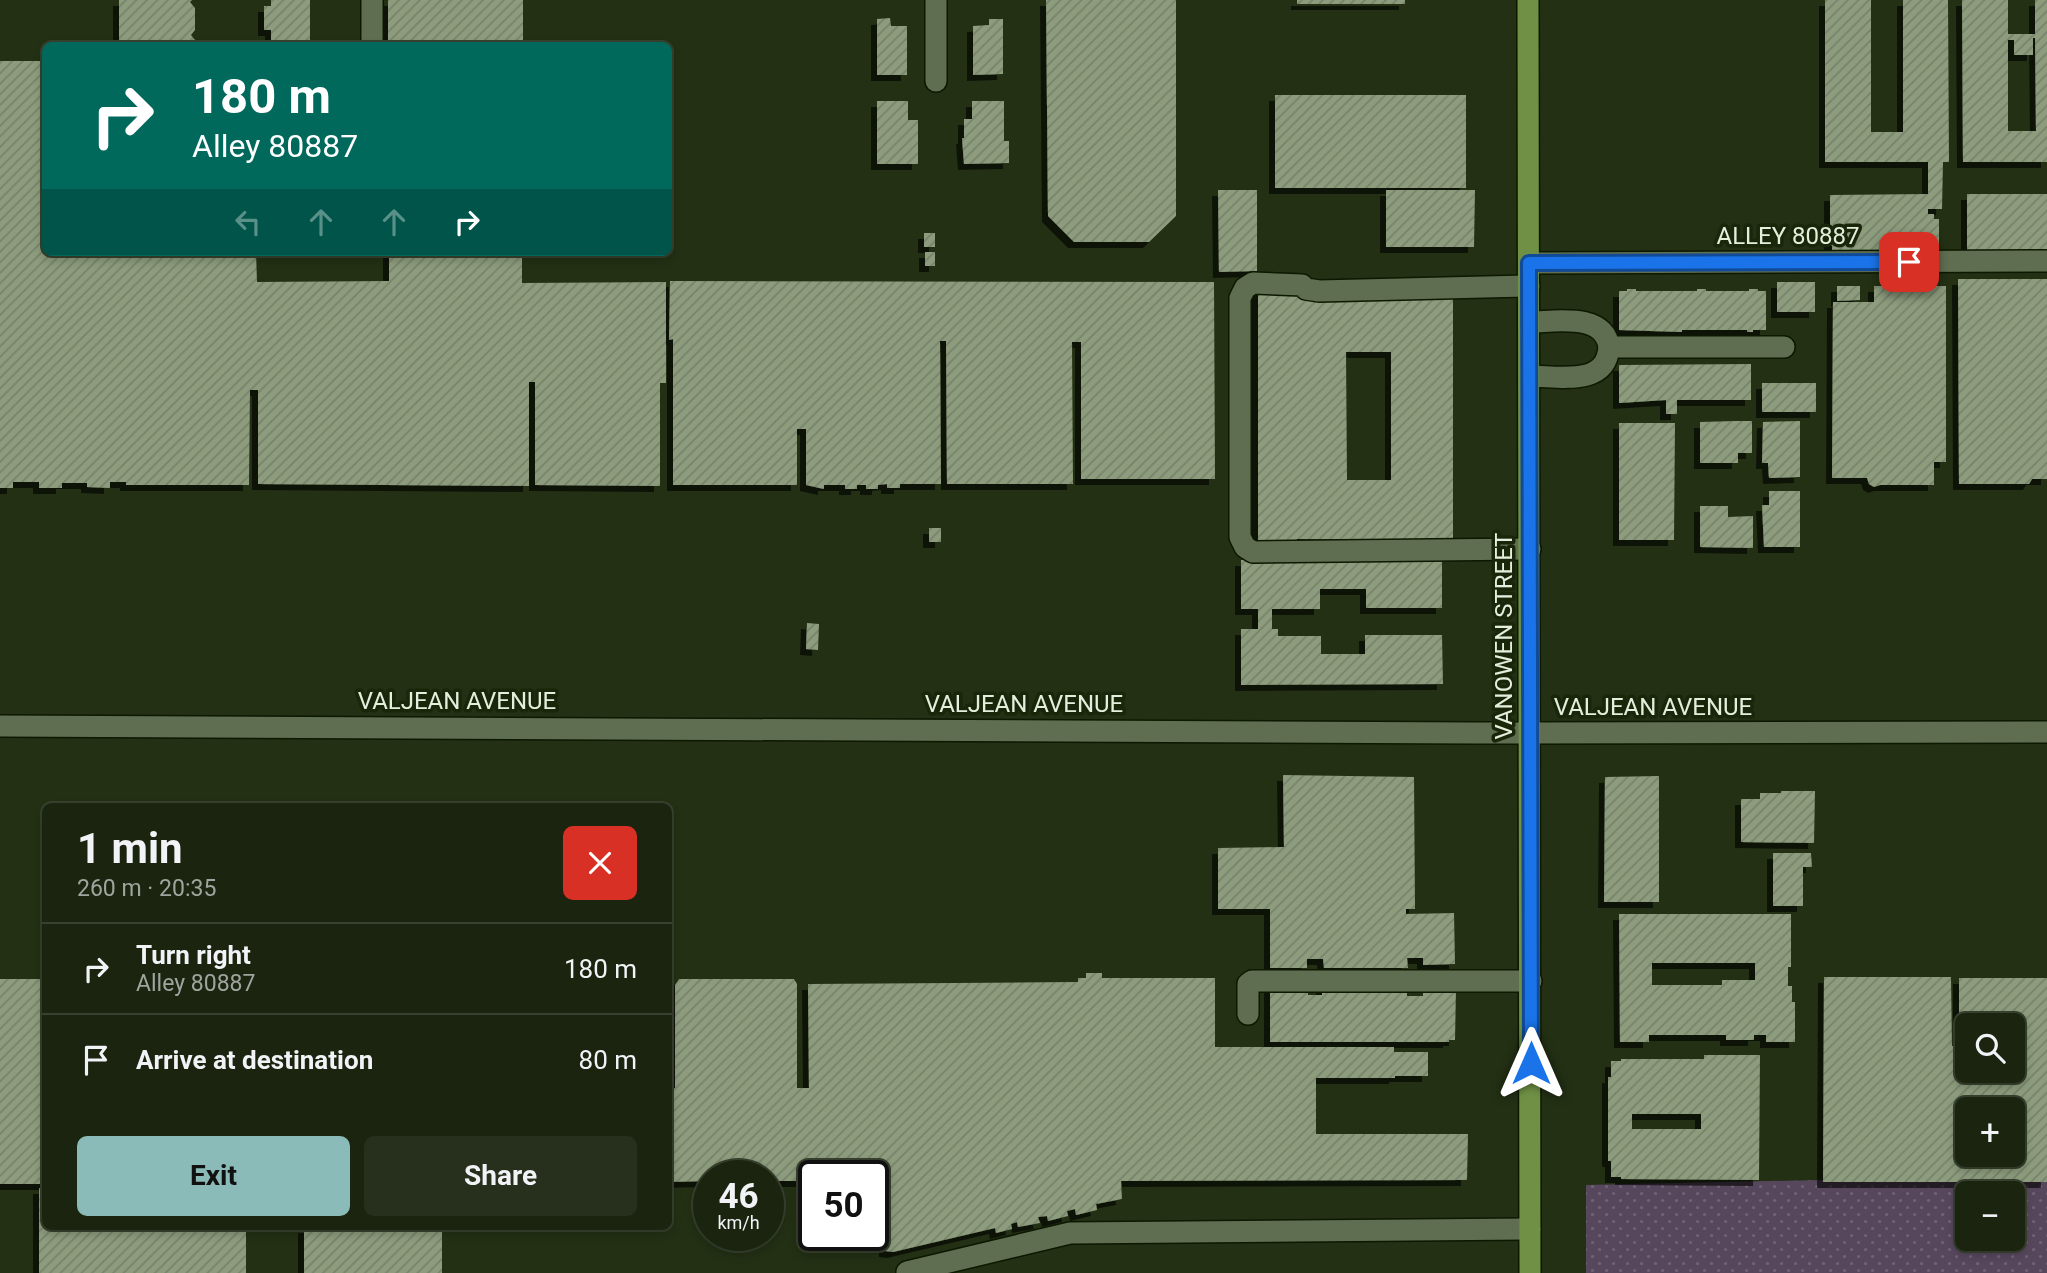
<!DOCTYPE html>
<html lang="en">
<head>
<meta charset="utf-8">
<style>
	:root { --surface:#1a240f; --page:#27301d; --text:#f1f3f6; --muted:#9fa49e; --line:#38412f; --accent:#8bbbb9 }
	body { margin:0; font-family:Roboto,sans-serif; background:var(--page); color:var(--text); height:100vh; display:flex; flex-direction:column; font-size:26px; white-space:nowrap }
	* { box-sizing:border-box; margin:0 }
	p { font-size:23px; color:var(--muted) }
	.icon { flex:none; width:38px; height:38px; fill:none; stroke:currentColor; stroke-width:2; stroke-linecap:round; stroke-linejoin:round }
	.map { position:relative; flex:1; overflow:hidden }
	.side { position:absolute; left:42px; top:803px; width:630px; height:427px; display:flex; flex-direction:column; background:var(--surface); border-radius:10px; box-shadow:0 4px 10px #0003,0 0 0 2px var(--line) }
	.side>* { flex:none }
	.guide { position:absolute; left:42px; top:42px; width:630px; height:214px; border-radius:10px; box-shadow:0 4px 10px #0003,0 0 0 2px var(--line); background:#00695c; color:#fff; overflow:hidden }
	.buttons { position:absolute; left:1955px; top:1013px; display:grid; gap:14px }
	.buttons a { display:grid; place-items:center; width:70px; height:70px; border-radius:10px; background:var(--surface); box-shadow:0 4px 10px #0003,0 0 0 2px var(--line); font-size:35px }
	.speed { position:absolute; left:693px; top:1160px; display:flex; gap:14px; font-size:35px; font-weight:700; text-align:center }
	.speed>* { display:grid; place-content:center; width:91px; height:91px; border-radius:50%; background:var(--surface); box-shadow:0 4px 10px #0003,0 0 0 2px var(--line); line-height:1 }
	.speed small { font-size:18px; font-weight:400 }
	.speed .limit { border:4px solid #111; border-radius:10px; background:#fff; color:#111 }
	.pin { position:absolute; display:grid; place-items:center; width:60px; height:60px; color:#fff; margin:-30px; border-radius:14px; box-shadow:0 4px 10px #0006 }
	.me { position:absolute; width:77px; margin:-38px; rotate:0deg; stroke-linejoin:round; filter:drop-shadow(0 0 5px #0008) }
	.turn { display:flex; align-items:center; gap:24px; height:147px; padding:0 35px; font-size:32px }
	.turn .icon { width:91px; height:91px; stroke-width:2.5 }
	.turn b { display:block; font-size:49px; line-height:60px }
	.lanes { display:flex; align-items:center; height:66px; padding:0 35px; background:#0003; justify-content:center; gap:35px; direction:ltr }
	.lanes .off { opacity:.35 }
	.round { display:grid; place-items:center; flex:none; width:74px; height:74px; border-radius:10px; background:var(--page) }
	.head { display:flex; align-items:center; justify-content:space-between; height:119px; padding:0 35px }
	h1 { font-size:42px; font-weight:700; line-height:52px }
	.cta { display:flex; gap:14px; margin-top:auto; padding:14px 35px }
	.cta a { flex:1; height:80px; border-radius:10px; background:var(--accent); color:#111; font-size:28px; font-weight:700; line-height:80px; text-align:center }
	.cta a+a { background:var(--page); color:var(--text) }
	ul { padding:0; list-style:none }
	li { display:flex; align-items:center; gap:21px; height:91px; padding:0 35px; border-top:2px solid var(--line) }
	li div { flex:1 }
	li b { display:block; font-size:26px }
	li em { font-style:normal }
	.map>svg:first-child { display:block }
</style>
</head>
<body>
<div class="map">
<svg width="2047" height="1273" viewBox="0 0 2047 1273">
	<defs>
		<pattern id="grass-dots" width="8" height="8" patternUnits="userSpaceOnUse" patternTransform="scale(1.75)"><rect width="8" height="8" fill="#57475d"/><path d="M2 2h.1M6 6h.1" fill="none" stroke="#6f6274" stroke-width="1.8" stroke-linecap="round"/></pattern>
		<pattern id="building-hatch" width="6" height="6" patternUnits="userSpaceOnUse" patternTransform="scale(1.75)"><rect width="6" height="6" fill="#8c9c7c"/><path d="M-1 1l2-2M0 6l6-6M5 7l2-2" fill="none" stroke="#77826b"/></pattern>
		<filter id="shadow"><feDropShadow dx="-6" dy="6" stdDeviation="0" flood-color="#0009"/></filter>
	</defs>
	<rect width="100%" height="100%" fill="#233014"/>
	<path fill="url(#grass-dots)" fill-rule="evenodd" d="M1821,1180L2047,1181V1273H1586V1185ZM1967,1194H2012V1239H1967Z"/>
	<g fill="url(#building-hatch)" fill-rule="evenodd" filter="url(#shadow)">
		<polygon points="119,0 192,0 190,2 195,8 195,30 191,35 195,40 195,46 119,46"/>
		<polygon points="271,0 310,0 310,46 271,46 271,30 264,30 264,6 271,6"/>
		<rect x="388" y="0" width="135" height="46"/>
		<polygon points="1046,0 1176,0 1176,216 1149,242 1074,242 1048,216"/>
		<rect x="1297" y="0" width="108" height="4"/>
		<polygon points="1825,0 1871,0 1871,132 1903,132 1903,0 1948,0 1949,162 1943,162 1942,209 1928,209 1928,214 1934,214 1934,219 1939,219 1939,250 1832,250 1832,246 1830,246 1830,195 1928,194 1928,162 1825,162"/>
		<path d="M1962,0H2008V34H2035V0H2047V162H1963ZM2033,38H2035L2036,131H2008V40H2014V55H2033Z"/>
		<polygon points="890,18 891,26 907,26 907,75 877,75 877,19"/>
		<polygon points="989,19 1003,19 1003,74 973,75 973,26 989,25"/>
		<polygon points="0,61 46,61 46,252 256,252 257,282 389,281 389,252 522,252 522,283 666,282 666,383 660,383 660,486 535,485 535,382 529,382 529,486 258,484 258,390 250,390 249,485 126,485 126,482 110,482 110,488 87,487 87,483 62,483 62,488 39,488 39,482 13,482 13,488 0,488"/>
		<rect x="1275" y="95" width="191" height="93"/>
		<polygon points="877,101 908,101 908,120 918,120 918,164 877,164"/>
		<polygon points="972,101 1004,101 1004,141 1009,141 1009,163 964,164 962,138 964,138 964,119 972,119"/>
		<polygon points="1218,190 1257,190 1257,271 1219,272"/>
		<polygon points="1386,190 1475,190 1474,247 1386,247"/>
		<rect x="1967" y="194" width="80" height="56"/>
		<rect x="924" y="233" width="11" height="14"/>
		<rect x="925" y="252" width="10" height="14"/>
		<polygon points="1958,279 2047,279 2047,479 2032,479 2029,484 1959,484"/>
		<polygon points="670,281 1214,282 1215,479 1081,479 1081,342 1072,342 1073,484 947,484 946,341 940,341 941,484 900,484 900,488 887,488 887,484 878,485 878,489 866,489 866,485 857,485 857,489 845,489 845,485 824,485 824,489 806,485 806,429 797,429 797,485 673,485 673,339 669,340"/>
		<rect x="1777" y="282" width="38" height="30"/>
		<path d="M1258,286L1453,292V540L1297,539V546H1258ZM1346,352H1391V480H1347Z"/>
		<polygon points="1837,286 1860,286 1860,300 1837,301"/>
		<polygon points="1874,286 1946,286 1946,462 1934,462 1934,485 1880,485 1874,487 1869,484 1867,478 1832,478 1833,302 1874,302"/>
		<polygon points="1627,289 1636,289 1636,291 1697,291 1697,289 1706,289 1706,291 1749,291 1749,289 1758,289 1758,291 1766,291 1766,330 1753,330 1753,332 1747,332 1747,330 1682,330 1682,332 1619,330 1619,291 1627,291"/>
		<polygon points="1751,364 1751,400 1677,400 1677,414 1666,414 1666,400 1619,403 1619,365"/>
		<rect x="1762" y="383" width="54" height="29"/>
		<polygon points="1735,421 1752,421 1752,453 1738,453 1738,463 1700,463 1700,422"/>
		<polygon points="1800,421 1800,477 1769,478 1768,463 1762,463 1763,422"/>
		<polygon points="1619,423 1675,423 1674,540 1619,540"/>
		<polygon points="1769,491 1800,491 1800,547 1764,547 1762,505 1769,505"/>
		<polygon points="1700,506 1728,506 1728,517 1753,516 1753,548 1700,547"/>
		<rect x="929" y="528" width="12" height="14"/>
		<polygon points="1241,560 1442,560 1442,608 1366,608 1366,589 1320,589 1320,609 1272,609 1272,629 1278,629 1278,636 1321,636 1321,654 1365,654 1365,635 1442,635 1443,684 1241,685 1241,629 1258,629 1258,609 1241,609"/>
		<polygon points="807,623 819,624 818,650 806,649"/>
		<polygon points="1283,775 1414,777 1415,909 1406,909 1406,914 1454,913 1455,964 1423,965 1423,958 1407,958 1408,968 1324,968 1323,959 1307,959 1307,968 1270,968 1270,909 1218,909 1218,848 1284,847"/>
		<polygon points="1659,776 1659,902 1604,902 1605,777"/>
		<polygon points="1781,791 1815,791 1814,843 1741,842 1741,799 1760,799 1760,793 1781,793"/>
		<polygon points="1773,853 1811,853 1812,867 1803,867 1803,906 1773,906"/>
		<path d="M1619,914H1791V967H1788V986H1792V1002H1795V1042H1766V1035H1754V1040H1726V1035H1649V1042H1620ZM1652,963H1755V980H1722V985H1652Z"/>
		<polygon points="1086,973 1102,973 1102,978 1215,978 1215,1047 1394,1047 1394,1052 1428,1052 1428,1076 1395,1076 1395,1078 1316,1078 1316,1134 1468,1134 1467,1180 1121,1181 1122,1199 1096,1204 1097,1210 1076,1215 1075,1209 1067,1211 1068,1216 1048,1221 1047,1216 1038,1217 1040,1223 1018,1227 1017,1222 1011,1224 1012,1229 996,1233 995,1228 893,1252 885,1251 884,1181 873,1181 873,1176 814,1176 814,1181 768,1181 768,1176 709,1176 709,1181 668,1182 668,1088 675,1088 675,985 679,979 794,979 797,984 797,1088 809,1088 808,984 1078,982 1078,978 1086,978"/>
		<path d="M1824,977H1951L1952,1046H1959V978H2047V1182H1823ZM1967,1026H2012V1071H1967ZM1967,1110H2012V1155H1967Z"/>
		<rect x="0" y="979" width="46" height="205"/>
		<polygon points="1270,986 1308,986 1308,995 1322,995 1322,986 1407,986 1407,996 1423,996 1423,991 1456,989 1455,1040 1449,1040 1449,1042 1270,1042"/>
		<path d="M1704,1055H1760L1759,1180L1621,1179V1177H1611V1161H1608V1077H1611V1061H1621V1059H1704ZM1632,1114H1701V1129H1632Z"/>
		<polygon points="39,1188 46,1188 46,1227 246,1227 246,1273 39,1273"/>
		<rect x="304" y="1227" width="138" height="46"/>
	</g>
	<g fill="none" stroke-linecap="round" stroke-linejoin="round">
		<defs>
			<g id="minor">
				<polyline points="372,0 372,46"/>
				<polyline points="936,0 936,81"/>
				<polyline points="1529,263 2047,261"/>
				<polyline points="1529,286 1319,291 1306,289 1302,285 1253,283 1245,288 1240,298 1240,537 1245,547 1253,552 1530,549"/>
				<path d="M1529,322C1556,322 1604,312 1609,347H1784"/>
				<path d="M1529,376C1560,376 1606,387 1609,347"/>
				<polyline points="0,726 1475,733 2047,732"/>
				<polyline points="1248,1014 1248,984 1252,981 1531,981"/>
				<polyline points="907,1272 1070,1233 1530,1229"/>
			</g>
			<polyline id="major" points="1528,0 1530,1273"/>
		</defs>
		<use href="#minor" stroke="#0c1800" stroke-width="24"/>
		<use href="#major" stroke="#0c1800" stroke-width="24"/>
		<use href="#minor" stroke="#5f6e50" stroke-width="21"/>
		<use href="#major" stroke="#6f9045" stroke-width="21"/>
	</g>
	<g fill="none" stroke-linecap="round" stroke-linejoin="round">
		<defs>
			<polyline id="route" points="1531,1063 1529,263 1909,262"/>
		</defs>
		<use href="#route" stroke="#114b97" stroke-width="18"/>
		<use href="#route" stroke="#1a73e8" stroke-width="12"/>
	</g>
	<g text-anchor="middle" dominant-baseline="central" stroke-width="7" stroke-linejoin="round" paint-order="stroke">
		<g font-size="24" fill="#e5eedc" stroke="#1a260a">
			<text x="1788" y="236">ALLEY 80887</text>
			<text transform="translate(1504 636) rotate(-90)">VANOWEN STREET</text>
			<text x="457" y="701">VALJEAN AVENUE</text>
			<text x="1024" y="704">VALJEAN AVENUE</text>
			<text x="1653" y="707">VALJEAN AVENUE</text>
		</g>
	</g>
</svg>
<div class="buttons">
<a><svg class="icon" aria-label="search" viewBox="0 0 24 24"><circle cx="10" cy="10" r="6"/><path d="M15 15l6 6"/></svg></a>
<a>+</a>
<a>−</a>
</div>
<div class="speed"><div>46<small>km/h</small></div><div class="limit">50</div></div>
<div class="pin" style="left:1909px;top:262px;background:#d93025"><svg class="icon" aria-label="arrive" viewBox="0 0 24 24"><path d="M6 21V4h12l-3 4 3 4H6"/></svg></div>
<svg class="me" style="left:1531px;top:1063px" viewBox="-20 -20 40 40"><path d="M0-17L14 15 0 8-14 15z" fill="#1a73e8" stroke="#fff" stroke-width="4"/></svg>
<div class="guide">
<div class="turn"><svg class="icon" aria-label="right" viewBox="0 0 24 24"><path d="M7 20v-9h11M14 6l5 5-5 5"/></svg><div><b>180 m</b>Alley 80887</div></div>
<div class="lanes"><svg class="icon off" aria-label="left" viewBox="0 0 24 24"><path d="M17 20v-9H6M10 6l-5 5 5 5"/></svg><svg class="icon off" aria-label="ahead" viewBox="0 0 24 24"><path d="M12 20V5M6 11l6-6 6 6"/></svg><svg class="icon off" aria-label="ahead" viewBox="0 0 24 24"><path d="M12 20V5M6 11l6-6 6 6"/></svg><svg class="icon" aria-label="right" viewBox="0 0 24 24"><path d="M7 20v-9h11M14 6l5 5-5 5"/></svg></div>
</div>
<section class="side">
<div class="head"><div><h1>1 min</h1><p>260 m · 20:35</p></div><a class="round" style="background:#d93025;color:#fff"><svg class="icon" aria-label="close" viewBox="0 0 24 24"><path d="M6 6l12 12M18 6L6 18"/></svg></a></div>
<ul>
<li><svg class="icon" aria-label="right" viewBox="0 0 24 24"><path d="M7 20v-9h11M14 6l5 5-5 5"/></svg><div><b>Turn right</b><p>Alley 80887</p></div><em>180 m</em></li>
<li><svg class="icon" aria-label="arrive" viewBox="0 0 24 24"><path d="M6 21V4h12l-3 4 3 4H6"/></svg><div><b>Arrive at destination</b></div><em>80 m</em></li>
</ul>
<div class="cta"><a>Exit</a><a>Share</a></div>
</section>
</div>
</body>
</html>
